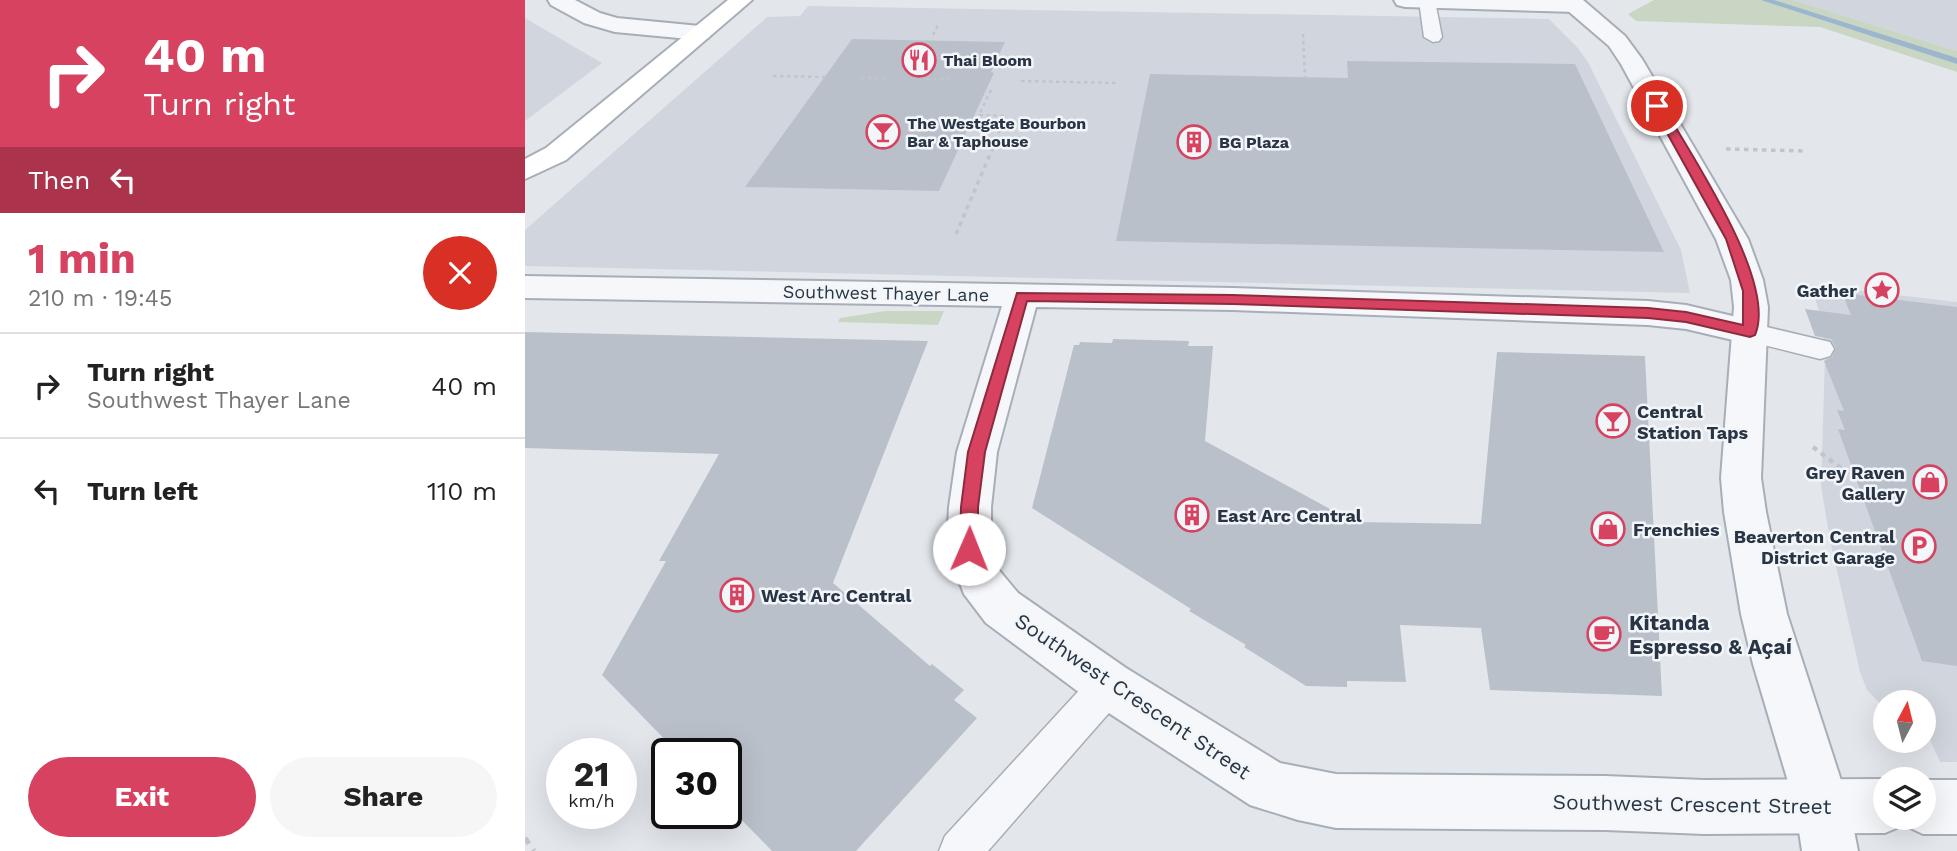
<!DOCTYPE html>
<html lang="en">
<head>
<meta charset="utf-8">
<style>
	:root { --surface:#fff; --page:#f6f6f6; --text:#222; --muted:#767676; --line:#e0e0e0; --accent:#d6425f }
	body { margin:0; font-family:"Work Sans",sans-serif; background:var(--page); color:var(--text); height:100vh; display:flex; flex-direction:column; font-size:26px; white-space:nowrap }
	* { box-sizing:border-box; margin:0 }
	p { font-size:23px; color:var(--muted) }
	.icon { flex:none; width:38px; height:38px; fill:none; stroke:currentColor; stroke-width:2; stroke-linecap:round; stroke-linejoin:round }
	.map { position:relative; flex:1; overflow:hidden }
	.drawer { display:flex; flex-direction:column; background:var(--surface); width:525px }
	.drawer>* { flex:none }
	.top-card { background:#d6425f; color:#fff; overflow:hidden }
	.needle { width:46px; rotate:7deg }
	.fabs { position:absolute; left:1348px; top:690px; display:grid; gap:14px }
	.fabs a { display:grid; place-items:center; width:63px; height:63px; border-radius:50%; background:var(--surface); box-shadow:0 7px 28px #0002; font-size:35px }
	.speed { position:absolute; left:21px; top:738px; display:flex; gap:14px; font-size:35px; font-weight:700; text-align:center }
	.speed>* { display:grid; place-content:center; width:91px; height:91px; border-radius:50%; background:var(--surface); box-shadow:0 7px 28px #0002; line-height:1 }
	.speed small { font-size:18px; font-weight:400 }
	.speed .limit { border:4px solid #111; border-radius:10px; background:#fff; color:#111 }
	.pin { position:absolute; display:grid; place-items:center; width:60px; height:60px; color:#fff; margin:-30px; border:4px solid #fff; border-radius:50%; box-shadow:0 2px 7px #0007 }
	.me { position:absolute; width:77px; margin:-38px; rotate:1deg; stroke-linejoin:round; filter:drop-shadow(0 0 5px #0008) }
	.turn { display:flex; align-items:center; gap:24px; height:147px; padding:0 28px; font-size:32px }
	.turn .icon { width:91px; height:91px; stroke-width:2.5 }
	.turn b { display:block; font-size:49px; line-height:60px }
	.then { display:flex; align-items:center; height:66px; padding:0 28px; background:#0003; gap:14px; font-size:26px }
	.round { display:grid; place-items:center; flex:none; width:74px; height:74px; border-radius:37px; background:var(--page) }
	.summary { display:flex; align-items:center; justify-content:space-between; height:119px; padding:0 28px }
	h1 { font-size:42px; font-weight:700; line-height:52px; color:var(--accent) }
	.cta { display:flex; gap:14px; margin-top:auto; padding:14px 28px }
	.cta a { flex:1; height:80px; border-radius:42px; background:var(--accent); color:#fff; font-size:28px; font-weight:700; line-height:80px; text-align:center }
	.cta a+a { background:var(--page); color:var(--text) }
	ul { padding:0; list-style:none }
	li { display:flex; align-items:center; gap:21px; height:105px; padding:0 28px; border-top:2px solid var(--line) }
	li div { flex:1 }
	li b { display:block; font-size:26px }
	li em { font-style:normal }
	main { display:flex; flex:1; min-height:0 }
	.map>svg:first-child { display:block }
</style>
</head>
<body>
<main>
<section class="drawer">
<div class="top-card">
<div class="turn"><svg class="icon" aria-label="right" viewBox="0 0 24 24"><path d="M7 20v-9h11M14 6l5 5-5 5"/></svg><div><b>40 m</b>Turn right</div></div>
<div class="then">Then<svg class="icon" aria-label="left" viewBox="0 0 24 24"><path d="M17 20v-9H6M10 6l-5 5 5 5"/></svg></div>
</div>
<div class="summary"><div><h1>1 min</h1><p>210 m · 19:45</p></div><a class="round" style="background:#d93025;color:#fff"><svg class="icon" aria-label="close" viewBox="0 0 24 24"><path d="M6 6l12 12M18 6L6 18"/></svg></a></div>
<ul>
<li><svg class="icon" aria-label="right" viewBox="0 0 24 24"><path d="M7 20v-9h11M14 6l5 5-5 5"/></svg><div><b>Turn right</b><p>Southwest Thayer Lane</p></div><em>40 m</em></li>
<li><svg class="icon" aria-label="left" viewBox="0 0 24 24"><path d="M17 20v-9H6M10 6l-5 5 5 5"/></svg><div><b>Turn left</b></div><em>110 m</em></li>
</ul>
<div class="cta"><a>Exit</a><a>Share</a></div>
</section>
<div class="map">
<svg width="1432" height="851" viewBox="0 0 1432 851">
	<rect width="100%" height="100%" fill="#e3e7ec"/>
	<g fill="#d1d6de">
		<polygon points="1269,0 1432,0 1432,51"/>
		<polygon points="283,6 1024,19 1052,47 1063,62 1156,250 1165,293 0,266 0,230 242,17 275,16"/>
		<polygon points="0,18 77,63 0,121"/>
		<polygon points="1286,285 1432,302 1432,762 1415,762 1401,731 1398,730 1398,702 1360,702 1360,709 1342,690 1335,672 1305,540 1296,486 1300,358 1297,321"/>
	</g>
	<g fill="#c9d6c3">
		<polygon points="1129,0 1269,0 1432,51 1432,72 1295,27 1111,21 1103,14"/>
		<polygon points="360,311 419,311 413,325 313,322 315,318"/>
	</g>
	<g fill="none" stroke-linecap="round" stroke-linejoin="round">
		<polygon fill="#9cb6cd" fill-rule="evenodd" points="1236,0 1249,0 1432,58 1432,64"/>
	</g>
	<g fill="#bac0ca">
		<polygon points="327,39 480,42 466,72 469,73 414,191 220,187"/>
		<polygon points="822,61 1050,64 1139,252 591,241 625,74 823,78"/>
		<polygon points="1317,293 1432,307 1432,666 1397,661 1313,429 1320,430 1312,410 1319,411 1299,361 1307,357 1311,348 1306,339 1290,336 1280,309 1326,315"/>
		<polygon points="0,332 403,341 308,583 405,666 407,664 439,690 429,700 452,718 331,851 247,851 201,804 201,754 154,754 77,675 141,561 134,561 194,454 0,448"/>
		<polygon points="588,339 664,341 663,346 688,346 680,441 829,522 956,524 972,352 1120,356 1137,696 965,690 956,628 875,625 881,682 822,681 822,687 781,686 719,647 721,645 664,611 666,609 507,508 549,345 554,345 555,342 587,343"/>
	</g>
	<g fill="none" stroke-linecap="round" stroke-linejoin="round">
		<defs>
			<g id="service">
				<polygon points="894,1 910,1 917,37 914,41 908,42 899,37"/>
				<polygon points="1225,323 1305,342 1309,349 1305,356 1295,359 1215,339 1212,332 1215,325"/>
				<polygon points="584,667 597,672 603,685 597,698 463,851 414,851 420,836 571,672"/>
			</g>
			<g id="minor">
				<polygon points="23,0 50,0 75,13 92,18 175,26 183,28 187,33 183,38 175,40 90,32 59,23 26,5"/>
				<polygon points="869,0 1056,0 1061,5 1058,10 1050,12 880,7 872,5"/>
				<polygon points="0,276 708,288 1123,301 1161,305 1237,323 1242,332 1237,341 1225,344 1161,329 1123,325 708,310 511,307 472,452 466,507 466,549 473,569 493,593 601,668 755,763 811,774 1080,776 1179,780 1360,779 1360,817 1398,817 1398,780 1432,780 1432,834 1398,834 1379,825 1360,833 1179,834 1080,830 811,828 773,820 725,805 567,702 461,623 439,594 422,549 424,507 432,452 477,306 0,298"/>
			</g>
			<polygon id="tertiary" points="1042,0 1058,0 1100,36 1117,59 1223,239 1238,280 1243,307 1236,478 1241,512 1262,614 1324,805 1333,851 1277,851 1270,805 1228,664 1216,614 1199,512 1196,478 1209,307 1206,280 1191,239 1096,64 1084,46 1042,10 1039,5"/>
			<polygon id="secondary" points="203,0 227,0 41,160 0,179 0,159 21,148"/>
		</defs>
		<use href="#service" stroke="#a7aeb7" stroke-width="3"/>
		<use href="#minor" stroke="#a7aeb7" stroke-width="4"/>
		<use href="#tertiary" stroke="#a7aeb7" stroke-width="4"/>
		<use href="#secondary" stroke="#a7aeb7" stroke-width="4"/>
		<g stroke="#c1c5cb" stroke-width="2.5" stroke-dasharray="3.5 3.5" stroke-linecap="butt">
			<polyline points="778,34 780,77"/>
			<polyline points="408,35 413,25"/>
			<polyline points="248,76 300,77"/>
			<polyline points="336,78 360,78"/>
			<polyline points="401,79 425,79"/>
			<polyline points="496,81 593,83"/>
			<polyline points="466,90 454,115 481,116 468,146"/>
		</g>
		<g stroke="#c1c5cb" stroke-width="3.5" stroke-dasharray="4.5 4.5" stroke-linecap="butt">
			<polyline points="1201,149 1280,151"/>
			<polyline points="431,234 469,145"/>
		</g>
		<polyline stroke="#c1c5cb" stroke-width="4.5" stroke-dasharray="5 5" stroke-linecap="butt" points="1288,447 1317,469"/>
		<polyline stroke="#c1c5cb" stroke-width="5" stroke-dasharray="7 7" stroke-linecap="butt" points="0,838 9,851"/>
		<use href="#service" fill="#f6f7fa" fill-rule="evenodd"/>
		<use href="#minor" fill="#f6f7fa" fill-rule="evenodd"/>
		<use href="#tertiary" fill="#f6f7fa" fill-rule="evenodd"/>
		<use href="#secondary" fill="#fff" fill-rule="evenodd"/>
	</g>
	<path fill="#d6425f" stroke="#8b2b3e" stroke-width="2" d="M1132,103L1138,106C1165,154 1253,282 1230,335L1225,337L1161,322L1123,318L708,304L502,301L460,452L453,507V549L450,555L444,557L438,555L435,549L436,507L443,452L492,293L708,295L1123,308L1161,312L1218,325V291L1201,239L1127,106Z"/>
	<defs>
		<symbol id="restaurant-ring" viewBox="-11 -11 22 22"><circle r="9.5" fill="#f3f6f9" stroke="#d6425f" stroke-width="1.5"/><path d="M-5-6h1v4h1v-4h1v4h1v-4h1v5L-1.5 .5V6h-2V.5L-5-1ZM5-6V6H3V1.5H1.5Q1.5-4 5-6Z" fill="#d6425f"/></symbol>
		<symbol id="bar-ring" viewBox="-11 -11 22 22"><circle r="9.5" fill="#f3f6f9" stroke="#d6425f" stroke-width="1.5"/><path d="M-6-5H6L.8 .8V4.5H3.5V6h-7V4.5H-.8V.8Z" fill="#d6425f"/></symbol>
		<symbol id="building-ring" viewBox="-11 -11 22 22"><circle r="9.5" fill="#f3f6f9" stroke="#d6425f" stroke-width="1.5"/><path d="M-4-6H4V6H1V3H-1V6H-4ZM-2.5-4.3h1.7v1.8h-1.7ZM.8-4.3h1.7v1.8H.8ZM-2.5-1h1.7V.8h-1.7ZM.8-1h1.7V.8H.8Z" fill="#d6425f"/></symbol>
		<symbol id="sight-ring" viewBox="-11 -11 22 22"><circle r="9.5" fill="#f3f6f9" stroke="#d6425f" stroke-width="1.5"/><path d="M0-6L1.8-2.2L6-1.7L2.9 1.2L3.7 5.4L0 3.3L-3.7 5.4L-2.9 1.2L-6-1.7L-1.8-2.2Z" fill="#d6425f"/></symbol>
		<symbol id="shop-ring" viewBox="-11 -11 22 22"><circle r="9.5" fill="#f3f6f9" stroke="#d6425f" stroke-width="1.5"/><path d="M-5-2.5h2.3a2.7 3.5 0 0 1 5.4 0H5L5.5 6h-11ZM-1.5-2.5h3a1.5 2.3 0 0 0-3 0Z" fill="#d6425f"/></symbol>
		<symbol id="parking-ring" viewBox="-11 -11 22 22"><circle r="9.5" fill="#f3f6f9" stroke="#d6425f" stroke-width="1.5"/><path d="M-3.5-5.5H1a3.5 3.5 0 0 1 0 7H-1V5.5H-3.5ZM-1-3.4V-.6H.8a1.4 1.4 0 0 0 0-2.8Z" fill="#d6425f"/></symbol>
		<symbol id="cafe-ring" viewBox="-11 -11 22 22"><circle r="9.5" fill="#f3f6f9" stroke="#d6425f" stroke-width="1.5"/><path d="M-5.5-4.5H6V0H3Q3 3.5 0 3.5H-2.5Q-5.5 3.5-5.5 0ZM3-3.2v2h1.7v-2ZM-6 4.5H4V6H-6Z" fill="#d6425f"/></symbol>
	</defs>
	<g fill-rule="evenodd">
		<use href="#restaurant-ring" x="375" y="41" width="38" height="38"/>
		<use href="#bar-ring" x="339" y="113" width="38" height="38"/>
		<use href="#building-ring" x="650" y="123" width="38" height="38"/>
		<use href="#sight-ring" x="1338" y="271" width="38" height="38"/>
		<use href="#bar-ring" x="1069" y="402" width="38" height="38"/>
		<use href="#shop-ring" x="1386" y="463" width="38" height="38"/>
		<use href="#building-ring" x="648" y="496" width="38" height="38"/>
		<use href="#shop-ring" x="1064" y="510" width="38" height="38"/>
		<use href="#parking-ring" x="1375" y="527" width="38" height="38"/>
		<use href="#building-ring" x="193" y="576" width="38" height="38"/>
		<use href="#cafe-ring" x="1060" y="615" width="38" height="38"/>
	</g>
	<g text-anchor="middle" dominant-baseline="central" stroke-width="5" stroke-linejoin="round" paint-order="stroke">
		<g font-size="16" font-weight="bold" fill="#293545" stroke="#f3f6f9" text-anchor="start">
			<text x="418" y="60">Thai Bloom</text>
			<text x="382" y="123">The Westgate Bourbon<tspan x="382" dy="18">Bar &amp; Taphouse</tspan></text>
			<text x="694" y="142">BG Plaza</text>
		</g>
		<g font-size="18" font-weight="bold" fill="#293545" stroke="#f3f6f9" text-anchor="start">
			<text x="1332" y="290" text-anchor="end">Gather</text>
			<text x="1112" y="411">Central<tspan x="1112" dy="21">Station Taps</tspan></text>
			<text x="1380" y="472" text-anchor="end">Grey Raven<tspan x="1380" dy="21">Gallery</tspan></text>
			<text x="692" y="515">East Arc Central</text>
			<text x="1108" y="529">Frenchies</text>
			<text x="1370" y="536" text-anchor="end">Beaverton Central<tspan x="1370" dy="21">District Garage</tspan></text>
			<text x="236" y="595">West Arc Central</text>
		</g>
		<g font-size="18" fill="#293545" stroke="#f3f6f9">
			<text transform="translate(361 293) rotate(1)">Southwest Thayer Lane</text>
		</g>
		<g font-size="21" font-weight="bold" fill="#293545" stroke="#f3f6f9" text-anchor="start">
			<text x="1104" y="622">Kitanda<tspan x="1104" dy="24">Espresso &amp; Açaí</tspan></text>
		</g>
		<g font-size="21" fill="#293545" stroke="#f3f6f9">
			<text transform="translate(608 696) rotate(34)">Southwest Crescent Street</text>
			<text transform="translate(1167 804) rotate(1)">Southwest Crescent Street</text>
		</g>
	</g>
</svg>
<div class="fabs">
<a><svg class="needle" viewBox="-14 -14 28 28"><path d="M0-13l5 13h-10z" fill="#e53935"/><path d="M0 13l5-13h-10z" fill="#767676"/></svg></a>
<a><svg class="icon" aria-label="layers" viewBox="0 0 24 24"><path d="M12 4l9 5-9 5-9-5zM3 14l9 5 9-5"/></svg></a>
</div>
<div class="speed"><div>21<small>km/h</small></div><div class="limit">30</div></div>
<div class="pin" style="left:1132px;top:106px;background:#d93025"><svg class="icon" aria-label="arrive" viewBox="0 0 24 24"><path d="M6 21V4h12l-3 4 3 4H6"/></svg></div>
<svg class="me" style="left:444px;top:549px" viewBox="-20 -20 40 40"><circle r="19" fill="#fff"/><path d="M0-13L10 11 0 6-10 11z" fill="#d6425f"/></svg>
</div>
</main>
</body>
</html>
